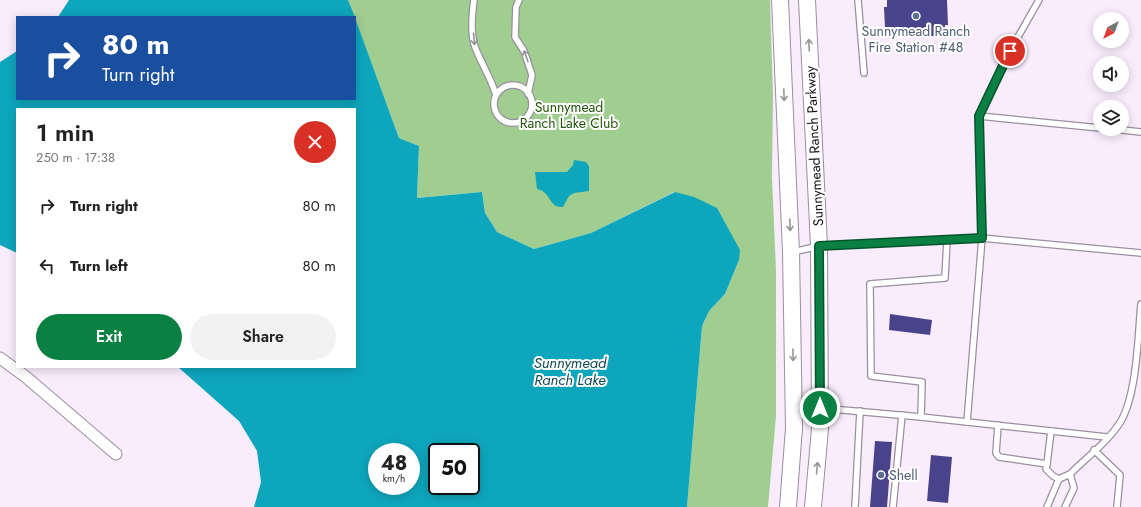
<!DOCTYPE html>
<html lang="en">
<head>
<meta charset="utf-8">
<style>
	:root { --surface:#fff; --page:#f2f2f2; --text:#222; --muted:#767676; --accent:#0b8043 }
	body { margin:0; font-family:Jost,sans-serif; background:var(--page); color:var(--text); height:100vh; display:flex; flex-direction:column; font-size:15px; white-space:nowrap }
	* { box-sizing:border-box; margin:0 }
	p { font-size:13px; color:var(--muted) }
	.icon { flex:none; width:22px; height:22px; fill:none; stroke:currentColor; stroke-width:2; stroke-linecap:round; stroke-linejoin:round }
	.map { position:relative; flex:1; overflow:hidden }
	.side { position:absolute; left:16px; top:108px; width:340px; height:260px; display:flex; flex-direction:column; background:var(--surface); border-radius:0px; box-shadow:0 2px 10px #0003 }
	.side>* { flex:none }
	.guide { position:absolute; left:16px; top:16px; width:340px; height:84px; border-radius:0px; box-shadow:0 2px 10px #0003; background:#1a4fa0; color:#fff; overflow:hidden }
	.needle { width:26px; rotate:221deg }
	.tools { position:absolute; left:1093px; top:12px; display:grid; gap:8px }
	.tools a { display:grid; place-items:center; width:36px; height:36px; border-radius:50%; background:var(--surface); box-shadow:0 2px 10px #0003; font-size:20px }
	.speed { position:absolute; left:368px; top:443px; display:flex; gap:8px; font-size:20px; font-weight:700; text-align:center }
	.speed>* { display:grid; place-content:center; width:52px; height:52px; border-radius:50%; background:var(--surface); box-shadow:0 2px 10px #0003; line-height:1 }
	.speed small { font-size:10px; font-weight:400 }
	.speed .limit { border:2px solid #111; border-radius:6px; background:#fff; color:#111 }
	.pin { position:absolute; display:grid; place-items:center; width:34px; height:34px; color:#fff; margin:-17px; border:2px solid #fff; border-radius:50%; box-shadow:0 1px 4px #0007 }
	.me { position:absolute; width:44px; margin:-22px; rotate:0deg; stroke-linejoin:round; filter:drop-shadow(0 0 3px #0008) }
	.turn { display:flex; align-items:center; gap:14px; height:84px; padding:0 20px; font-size:18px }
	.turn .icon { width:52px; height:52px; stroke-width:2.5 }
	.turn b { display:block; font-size:28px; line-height:34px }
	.round { display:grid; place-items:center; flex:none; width:42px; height:42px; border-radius:21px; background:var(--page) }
	.headline { display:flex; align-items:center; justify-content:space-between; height:68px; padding:0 20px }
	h1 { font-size:24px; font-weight:600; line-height:30px }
	.cta { display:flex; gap:8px; margin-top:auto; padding:8px 20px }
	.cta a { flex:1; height:46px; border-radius:24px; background:var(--accent); color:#fff; font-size:16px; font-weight:600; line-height:46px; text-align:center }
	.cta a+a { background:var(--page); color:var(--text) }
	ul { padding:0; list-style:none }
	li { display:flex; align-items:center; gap:12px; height:60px; padding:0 20px }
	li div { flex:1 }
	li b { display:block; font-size:15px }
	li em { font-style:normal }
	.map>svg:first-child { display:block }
</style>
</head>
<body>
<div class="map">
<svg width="1141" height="507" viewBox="0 0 1141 507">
	<rect width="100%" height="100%" fill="#f9edfd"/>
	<polygon fill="#9fce90" points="348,0 770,0 773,96 772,177 776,271 776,416 768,507 687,507 702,326 709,311 725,294 739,260 674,192 591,233 534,249 497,232 485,213 482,192 417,198 419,146 399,138"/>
	<g fill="#0ea6bd" fill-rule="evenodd">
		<polygon points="69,0 348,0 355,17 58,17"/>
		<path d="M355,18L399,138L419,146L417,198L482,192L485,213L497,232L534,249L591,233L675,192L694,197L717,208L740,250L739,260L725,294L709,311L702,326L687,507H254L261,482L257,451L239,421L178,367H355V109H17V253L0,245V62L17,51V99H355ZM377,452H411V486H377ZM437,452H471V486H437Z"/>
		<path d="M574,160L586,162L589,166V191L574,193L569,196L563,207C548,208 552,192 537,189L535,172H567L573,165Z"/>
	</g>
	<g fill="#49438b">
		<polygon points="887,0 947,0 948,25 945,25 945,33 943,33 943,36 927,36 926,33 922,33 922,31 902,32 902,30 894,30 894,27 885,28 884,7 887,7"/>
		<polygon points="890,314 932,320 930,335 889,330"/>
		<polygon points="875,441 892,442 887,507 870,507"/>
		<polygon points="931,455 952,457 948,503 927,501"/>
	</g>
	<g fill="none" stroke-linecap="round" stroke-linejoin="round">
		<defs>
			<g id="lane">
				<path d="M474,0C472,14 470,33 475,47C481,63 491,78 496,95"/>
				<polyline points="519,0 516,7 515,37 524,51 532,75 528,94"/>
				<polyline points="858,0 864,73"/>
				<circle cx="513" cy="104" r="19"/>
				<polyline points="979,116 1010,51 1039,0"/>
				<polyline points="1113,129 1141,132"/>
				<polyline points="793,252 819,246 982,238 1141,253"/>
				<polyline points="820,408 921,417 1107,437"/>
				<polyline points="921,417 922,382 871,376 870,284 945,278 947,240"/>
				<polyline points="967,422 982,238 979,116 1100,128"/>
				<polyline points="998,425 996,453 999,457 1047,464 1046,469 1053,476 1059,479"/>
				<polyline points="1094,450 1120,475 1117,507"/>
				<polyline points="1047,464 1051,431"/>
				<path d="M1070,474C1087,457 1109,441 1121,421C1137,393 1138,336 1141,304"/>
				<polyline points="855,507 860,411"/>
				<polyline points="893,507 902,415"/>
				<polyline points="1047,507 1059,479 1070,474 1074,488 1065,507"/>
			</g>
			<polyline id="street" points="0,358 26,377 116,454"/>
			<g id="secondary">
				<polyline points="780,0 791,252 794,428 788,507"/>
				<polyline points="807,0 819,246 820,429 813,507"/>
			</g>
		</defs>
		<use href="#lane" stroke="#998f9e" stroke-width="8"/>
		<use href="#street" stroke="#998f9e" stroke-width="13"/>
		<use href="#secondary" stroke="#998f9e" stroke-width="18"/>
		<use href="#lane" stroke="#fff" stroke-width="5.5"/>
		<use href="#street" stroke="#fff" stroke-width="11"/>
		<use href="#secondary" stroke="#fff" stroke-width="16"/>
	</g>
	<defs><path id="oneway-shaft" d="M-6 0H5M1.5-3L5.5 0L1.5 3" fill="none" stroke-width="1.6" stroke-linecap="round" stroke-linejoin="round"/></defs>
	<g stroke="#969497">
		<use href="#oneway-shaft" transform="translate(474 39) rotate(85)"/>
		<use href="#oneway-shaft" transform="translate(809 45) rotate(-93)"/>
		<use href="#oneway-shaft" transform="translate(526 56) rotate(-109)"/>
		<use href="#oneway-shaft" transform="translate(784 95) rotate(88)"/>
		<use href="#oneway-shaft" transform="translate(790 225) rotate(88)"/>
		<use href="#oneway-shaft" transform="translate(793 355) rotate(89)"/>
		<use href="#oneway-shaft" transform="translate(817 468) rotate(-85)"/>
	</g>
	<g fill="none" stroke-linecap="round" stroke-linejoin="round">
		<defs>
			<polyline id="route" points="820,408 819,246 982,238 979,116 1010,51"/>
		</defs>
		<use href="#route" stroke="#07532c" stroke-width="10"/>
		<use href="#route" stroke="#0b8043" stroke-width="7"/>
	</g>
	<g fill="#5c6f8a" stroke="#fff" stroke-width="1.5">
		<circle cx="916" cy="16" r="4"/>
		<circle cx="881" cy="475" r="4"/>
	</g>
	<g text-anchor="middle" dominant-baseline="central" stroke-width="4" stroke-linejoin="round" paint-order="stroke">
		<g font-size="14" fill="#4e5e75" stroke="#fff">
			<text x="916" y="31">Sunnymead Ranch<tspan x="916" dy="16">Fire Station #48</tspan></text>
			<text x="889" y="475" text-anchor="start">Shell</text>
		</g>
		<g font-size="14" fill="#22550b" stroke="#fff">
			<text x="569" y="107">Sunnymead<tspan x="569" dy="16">Ranch Lake Club</tspan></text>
		</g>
		<g font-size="14" fill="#161218" stroke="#fff">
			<text transform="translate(814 146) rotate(-93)">Sunnymead Ranch Parkway</text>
		</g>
		<g font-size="15" font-style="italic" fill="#144b55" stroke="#fff">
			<text x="570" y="363">Sunnymead<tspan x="570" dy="17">Ranch Lake</tspan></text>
		</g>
	</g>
</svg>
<div class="tools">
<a><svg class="needle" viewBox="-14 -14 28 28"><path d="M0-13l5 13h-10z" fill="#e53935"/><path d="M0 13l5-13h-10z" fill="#767676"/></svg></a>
<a><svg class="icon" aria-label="sound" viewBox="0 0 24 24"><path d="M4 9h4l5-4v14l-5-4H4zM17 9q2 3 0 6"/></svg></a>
<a><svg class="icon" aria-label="layers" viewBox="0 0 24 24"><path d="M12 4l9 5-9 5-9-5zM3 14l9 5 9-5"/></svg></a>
</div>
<div class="speed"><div>48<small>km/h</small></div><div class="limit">50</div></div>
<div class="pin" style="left:1010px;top:51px;background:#d93025"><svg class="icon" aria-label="arrive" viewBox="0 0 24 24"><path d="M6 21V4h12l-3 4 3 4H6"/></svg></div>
<svg class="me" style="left:820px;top:408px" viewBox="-20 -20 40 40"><circle r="17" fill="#0b8043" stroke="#fff" stroke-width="3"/><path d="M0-11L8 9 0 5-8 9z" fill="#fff"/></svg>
<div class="guide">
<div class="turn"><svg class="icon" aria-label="right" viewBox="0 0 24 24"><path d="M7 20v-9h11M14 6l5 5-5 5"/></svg><div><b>80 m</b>Turn right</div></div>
</div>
<section class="side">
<div class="headline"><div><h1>1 min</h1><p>250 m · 17:38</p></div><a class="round" style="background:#d93025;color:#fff"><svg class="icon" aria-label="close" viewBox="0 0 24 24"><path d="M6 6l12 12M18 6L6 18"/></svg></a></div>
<ul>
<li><svg class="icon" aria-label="right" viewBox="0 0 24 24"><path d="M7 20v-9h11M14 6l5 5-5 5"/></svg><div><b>Turn right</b></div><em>80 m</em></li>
<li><svg class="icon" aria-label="left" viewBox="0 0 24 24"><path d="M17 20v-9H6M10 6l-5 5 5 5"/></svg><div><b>Turn left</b></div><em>80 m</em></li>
</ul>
<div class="cta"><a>Exit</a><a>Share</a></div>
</section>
</div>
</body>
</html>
